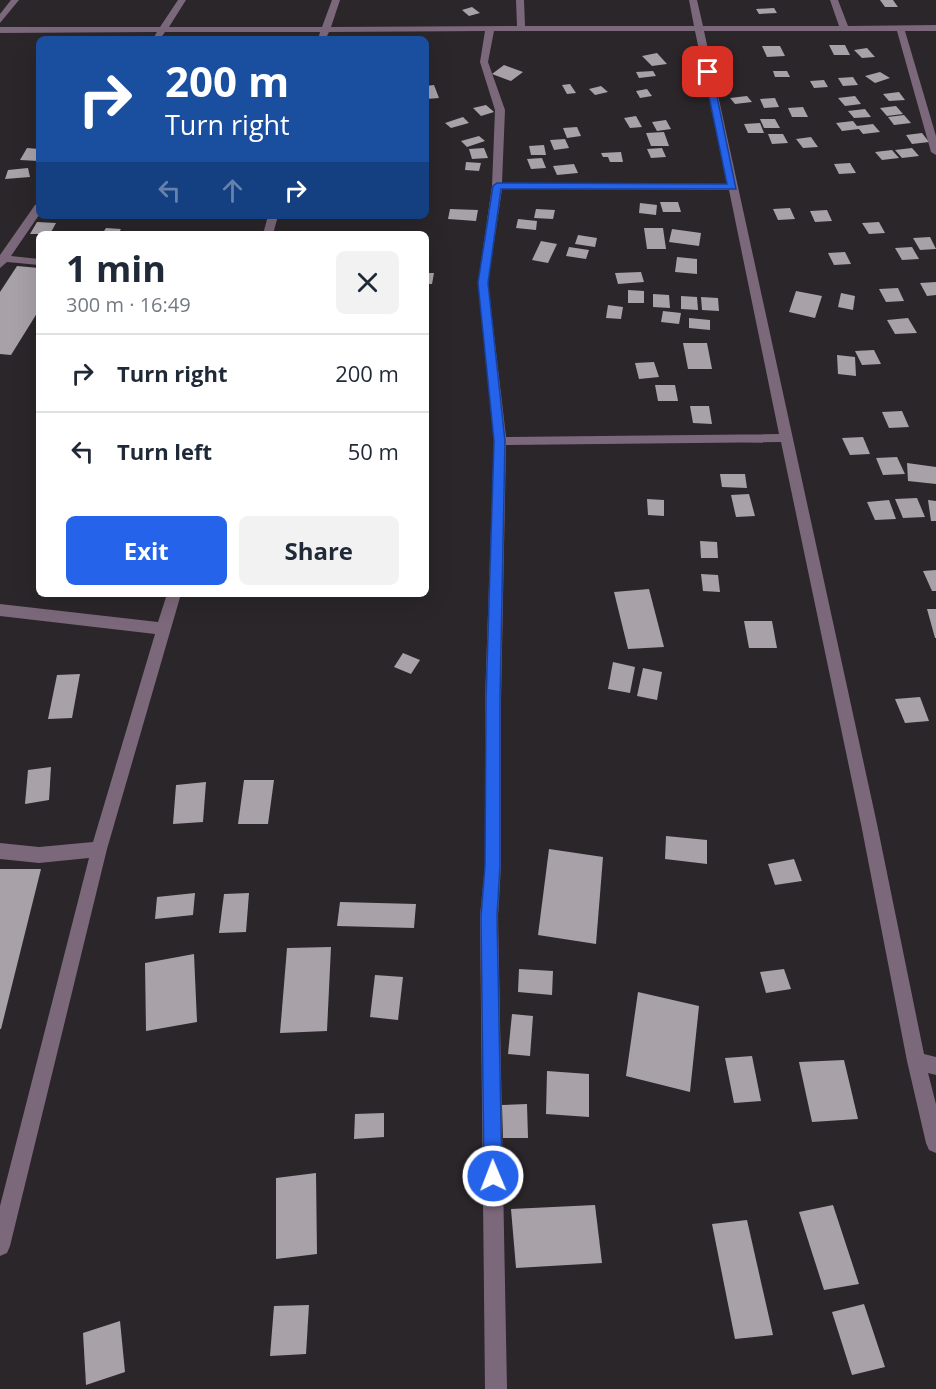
<!DOCTYPE html>
<html lang="en">
<head>
<meta charset="utf-8">
<style>
	:root { --surface:#fff; --page:#f2f2f3; --text:#1f2937; --muted:#747a83; --line:#e0e1e3; --accent:#2563eb }
	body { margin:0; font-family:"Open Sans",sans-serif; background:var(--page); color:var(--text); height:100vh; display:flex; flex-direction:column; font-size:22px; white-space:nowrap }
	* { box-sizing:border-box; margin:0 }
	p { font-size:20px; color:var(--muted) }
	.icon { flex:none; width:33px; height:33px; fill:none; stroke:currentColor; stroke-width:2; stroke-linecap:round; stroke-linejoin:round }
	.map { position:relative; flex:1; overflow:hidden }
	.details { position:absolute; left:36px; top:231px; width:393px; height:366px; display:flex; flex-direction:column; background:var(--surface); border-radius:9px; box-shadow:0 6px 24px #0002 }
	.details>* { flex:none }
	.guide { position:absolute; left:36px; top:36px; width:393px; height:183px; border-radius:9px; box-shadow:0 6px 24px #0002; background:#1a4fa0; color:#fff; overflow:hidden }
	.pin { position:absolute; display:grid; place-items:center; width:51px; height:51px; color:#fff; margin:-26px; border-radius:12px; box-shadow:0 3px 9px #0006 }
	.me { position:absolute; width:66px; margin:-33px; rotate:359deg; stroke-linejoin:round; filter:drop-shadow(0 0 4px #0008) }
	.turn { display:flex; align-items:center; gap:21px; height:126px; padding:0 30px; font-size:27px }
	.turn .icon { width:78px; height:78px; stroke-width:2.5 }
	.turn b { display:block; font-size:42px; line-height:51px }
	.lanes { display:flex; align-items:center; height:57px; padding:0 30px; background:#0003; justify-content:center; gap:30px; direction:ltr }
	.lanes .off { opacity:.35 }
	.round { display:grid; place-items:center; flex:none; width:63px; height:63px; border-radius:9px; background:var(--page) }
	.head { display:flex; align-items:center; justify-content:space-between; height:102px; padding:0 30px }
	h1 { font-size:36px; font-weight:700; line-height:45px }
	.button { display:flex; gap:12px; margin-top:auto; padding:12px 30px }
	.button a { flex:1; height:69px; border-radius:9px; background:var(--accent); color:#fff; font-size:24px; font-weight:700; line-height:69px; text-align:center }
	.button a+a { background:var(--page); color:var(--text) }
	ul { padding:0; list-style:none }
	li { display:flex; align-items:center; gap:18px; height:78px; padding:0 30px; border-top:2px solid var(--line) }
	li div { flex:1 }
	li b { display:block; font-size:22px }
	li em { font-style:normal }
	.map>svg:first-child { display:block }
</style>
</head>
<body>
<div class="map">
<svg width="936" height="1389" viewBox="0 0 936 1389">
	<rect width="100%" height="100%" fill="#2a262a"/>
	<g fill="#a8a2a8">
		<polygon points="880,0 893,0 898,7 885,7"/>
		<polygon points="472,7 480,13 469,16 462,10"/>
		<polygon points="774,8 777,13 759,14 756,9"/>
		<polygon points="829,45 845,45 850,55 834,55"/>
		<polygon points="762,46 780,46 785,56 767,57"/>
		<polygon points="867,48 875,57 862,58 854,50"/>
		<polygon points="657,53 667,64 652,66 642,56"/>
		<polygon points="504,65 523,72 511,81 492,74"/>
		<polygon points="653,71 656,76 639,78 636,72"/>
		<polygon points="773,71 787,71 790,77 775,77"/>
		<polygon points="880,72 890,78 875,83 865,76"/>
		<polygon points="853,77 858,85 843,86 838,78"/>
		<polygon points="824,80 828,87 814,88 810,81"/>
		<polygon points="570,84 576,93 567,94 562,85"/>
		<polygon points="434,85 439,98 426,99 426,86"/>
		<polygon points="601,86 608,92 595,95 589,89"/>
		<polygon points="647,89 652,96 640,98 636,91"/>
		<polygon points="899,92 905,100 889,101 883,94"/>
		<polygon points="747,96 752,102 735,104 730,98"/>
		<polygon points="855,96 861,104 845,106 838,98"/>
		<polygon points="775,98 779,107 764,108 760,99"/>
		<polygon points="486,105 494,112 481,116 473,108"/>
		<polygon points="896,106 903,114 887,116 880,108"/>
		<polygon points="803,107 808,117 792,117 788,108"/>
		<polygon points="865,109 871,117 854,118 848,111"/>
		<polygon points="904,115 911,123 894,125 888,117"/>
		<polygon points="636,116 642,127 630,128 624,118"/>
		<polygon points="463,117 469,123 451,128 445,123"/>
		<polygon points="760,119 775,119 780,128 764,128"/>
		<polygon points="666,120 671,129 657,131 652,122"/>
		<polygon points="853,121 857,126 873,124 880,132 863,134 859,129 842,131 836,123"/>
		<polygon points="760,123 764,133 748,133 744,124"/>
		<polygon points="577,127 581,136 567,138 563,128"/>
		<polygon points="664,132 669,146 651,146 646,133"/>
		<polygon points="922,133 929,142 912,144 906,135"/>
		<polygon points="768,134 783,134 788,143 772,144"/>
		<polygon points="479,136 485,141 467,147 461,141"/>
		<polygon points="811,137 818,147 803,148 796,139"/>
		<polygon points="565,139 569,148 554,150 550,140"/>
		<polygon points="544,145 546,155 531,155 529,146"/>
		<polygon points="27,148 39,149 39,161 20,160"/>
		<polygon points="484,148 488,158 472,159 469,149"/>
		<polygon points="662,148 666,157 651,158 647,149"/>
		<polygon points="912,148 919,156 902,158 895,150"/>
		<polygon points="892,150 899,158 882,160 875,152"/>
		<polygon points="621,152 623,162 610,162 608,157 603,157 601,153"/>
		<polygon points="542,158 546,168 531,169 527,159"/>
		<polygon points="466,162 481,163 479,171 465,170"/>
		<polygon points="850,163 856,173 839,174 834,164"/>
		<polygon points="574,164 578,173 557,175 553,166"/>
		<polygon points="28,168 30,177 5,179 8,170"/>
		<polygon points="660,202 678,202 681,212 663,212"/>
		<polygon points="640,203 657,205 656,215 639,213"/>
		<polygon points="790,208 795,219 778,220 773,209"/>
		<polygon points="450,209 478,210 476,221 448,219"/>
		<polygon points="536,209 555,210 553,219 534,218"/>
		<polygon points="827,210 832,221 815,222 810,211"/>
		<polygon points="518,219 537,221 536,230 516,228"/>
		<polygon points="37,222 56,223 50,234 30,234"/>
		<polygon points="879,222 885,233 869,234 862,223"/>
		<polygon points="106,228 121,229 118,234 102,234"/>
		<polygon points="644,228 663,228 666,249 647,249"/>
		<polygon points="672,229 701,233 699,246 669,242"/>
		<polygon points="578,235 597,238 595,247 575,244"/>
		<polygon points="930,237 936,249 920,250 913,238"/>
		<polygon points="541,241 557,244 548,263 532,260"/>
		<polygon points="569,247 589,250 586,259 566,256"/>
		<polygon points="912,247 919,259 902,260 895,248"/>
		<polygon points="845,252 851,264 834,265 828,253"/>
		<polygon points="677,257 697,259 697,274 675,272"/>
		<polygon points="17,266 39,268 39,310 11,355 0,354 0,292"/>
		<polygon points="641,272 644,282 618,284 615,273"/>
		<polygon points="426,273 434,273 432,284 426,284"/>
		<polygon points="936,282 936,295 927,296 920,283"/>
		<polygon points="898,288 904,301 886,302 879,289"/>
		<polygon points="628,290 644,291 644,303 628,303"/>
		<polygon points="796,291 822,296 815,318 789,312"/>
		<polygon points="841,293 855,296 853,310 838,307"/>
		<polygon points="653,294 669,295 670,308 653,307"/>
		<polygon points="681,296 697,297 698,310 681,309"/>
		<polygon points="701,297 718,298 719,311 702,310"/>
		<polygon points="608,305 623,307 621,319 606,318"/>
		<polygon points="663,311 681,313 679,324 661,322"/>
		<polygon points="689,318 710,320 710,330 689,328"/>
		<polygon points="908,318 917,333 895,334 887,320"/>
		<polygon points="683,343 707,343 712,369 688,369"/>
		<polygon points="874,350 881,364 862,365 855,351"/>
		<polygon points="837,355 855,357 856,376 838,374"/>
		<polygon points="654,362 659,377 639,379 635,363"/>
		<polygon points="655,385 675,385 678,401 658,401"/>
		<polygon points="690,406 709,406 712,424 693,423"/>
		<polygon points="902,411 909,427 889,428 882,412"/>
		<polygon points="863,437 870,454 850,455 842,438"/>
		<polygon points="897,457 905,474 883,475 876,458"/>
		<polygon points="907,463 936,467 936,484 908,481"/>
		<polygon points="720,474 745,474 747,488 722,487"/>
		<polygon points="749,494 755,516 736,517 731,495"/>
		<polygon points="917,498 925,517 903,518 895,499"/>
		<polygon points="647,499 664,500 664,516 648,515"/>
		<polygon points="889,500 896,519 875,520 867,502"/>
		<polygon points="928,500 936,501 936,521 931,521"/>
		<polygon points="700,541 717,542 718,558 701,558"/>
		<polygon points="936,570 936,591 932,591 923,571"/>
		<polygon points="701,574 718,575 720,592 703,591"/>
		<polygon points="649,589 664,647 628,649 614,592"/>
		<polygon points="927,609 936,609 936,638 935,638"/>
		<polygon points="744,621 772,621 777,648 749,648"/>
		<polygon points="403,653 420,660 411,674 394,667"/>
		<polygon points="613,662 635,667 630,693 608,689"/>
		<polygon points="643,668 662,672 657,700 637,696"/>
		<polygon points="80,674 72,718 48,719 57,675"/>
		<polygon points="920,697 929,721 905,723 895,699"/>
		<polygon points="51,767 49,800 25,804 28,770"/>
		<polygon points="244,780 274,780 268,824 238,824"/>
		<polygon points="206,782 203,822 173,824 176,785"/>
		<polygon points="666,836 707,840 707,864 665,859"/>
		<polygon points="549,849 603,857 596,944 538,935"/>
		<polygon points="794,859 802,881 775,885 768,864"/>
		<polygon points="0,869 41,869 1,1029 0,1029"/>
		<polygon points="195,893 193,915 155,919 157,897"/>
		<polygon points="249,893 246,932 219,933 224,894"/>
		<polygon points="340,902 416,904 414,928 337,926"/>
		<polygon points="331,947 327,1031 280,1033 287,948"/>
		<polygon points="194,954 197,1022 146,1031 145,963"/>
		<polygon points="519,969 553,971 552,995 518,992"/>
		<polygon points="784,969 791,989 766,993 760,972"/>
		<polygon points="375,975 403,977 398,1020 370,1017"/>
		<polygon points="638,992 699,1006 690,1092 626,1076"/>
		<polygon points="512,1014 533,1016 530,1056 508,1054"/>
		<polygon points="752,1056 761,1101 734,1103 725,1058"/>
		<polygon points="844,1060 858,1119 812,1122 799,1062"/>
		<polygon points="547,1071 589,1074 589,1117 546,1114"/>
		<polygon points="527,1104 528,1138 503,1138 502,1105"/>
		<polygon points="384,1113 384,1137 354,1139 355,1114"/>
		<polygon points="316,1173 317,1254 276,1259 276,1178"/>
		<polygon points="595,1205 602,1263 516,1268 511,1209"/>
		<polygon points="833,1205 859,1284 824,1290 799,1212"/>
		<polygon points="747,1220 773,1335 735,1339 712,1224"/>
		<polygon points="864,1304 885,1367 852,1375 832,1312"/>
		<polygon points="309,1305 306,1354 270,1356 274,1306"/>
		<polygon points="120,1321 125,1372 86,1385 83,1333"/>
	</g>
	<g fill="none" stroke-linecap="round" stroke-linejoin="round">
		<g fill="#7c687b" fill-rule="evenodd">
			<polygon points="11,0 19,0 0,23 0,14"/>
			<path d="M178,0H186L169,27H322L332,0H340L331,27L517,26L516,0H524L525,26H694L689,0H697L703,26H839L830,0H838L848,26L936,25V31H905L936,136V155L931,152L897,31H704L877,824L924,1054L936,1057V1075L928,1073L936,1104V1153L929,1150L926,1143L907,1061L861,824L781,442L506,445L501,700V865L498,916L507,1389H485L480,916L485,865V700L494,441L478,283L492,186L495,110L480,62L485,31L329,32L326,38L323,39L319,36L320,32H165L160,39L154,37L157,32L0,33V27H160ZM494,31H695L727,184L502,183L505,110L488,62ZM502,189L729,190L779,434L506,437L488,283Z"/>
			<polygon points="39,204 39,215 11,256 39,259 39,265 7,262 0,268 0,255 35,205"/>
			<polygon points="268,216 278,216 273,234 263,234"/>
			<polygon points="167,594 181,594 107,849 10,1246 7,1253 0,1256 0,1206 89,858 39,863 0,859 0,843 39,847 93,842 155,634 0,616 0,604 158,622"/>
		</g>
	</g>
	<polygon fill="#2563eb" stroke="#184099" stroke-width="1.5" points="708,70 712,72 736,189 501,189 488,283 505,441 500,700 500,866 497,916 502,1176 499,1183 493,1185 486,1183 484,1176 481,916 485,866 486,700 494,441 478,283 493,186 497,183 727,184 704,72"/>
</svg>
<div class="pin" style="left:708px;top:72px;background:#d93025"><svg class="icon" aria-label="arrive" viewBox="0 0 24 24"><path d="M6 21V4h12l-3 4 3 4H6"/></svg></div>
<svg class="me" style="left:493px;top:1176px" viewBox="-20 -20 40 40"><circle r="17" fill="#2563eb" stroke="#fff" stroke-width="3"/><path d="M0-11L8 9 0 5-8 9z" fill="#fff"/></svg>
<div class="guide">
<div class="turn"><svg class="icon" aria-label="right" viewBox="0 0 24 24"><path d="M7 20v-9h11M14 6l5 5-5 5"/></svg><div><b>200 m</b>Turn right</div></div>
<div class="lanes"><svg class="icon off" aria-label="left" viewBox="0 0 24 24"><path d="M17 20v-9H6M10 6l-5 5 5 5"/></svg><svg class="icon off" aria-label="ahead" viewBox="0 0 24 24"><path d="M12 20V5M6 11l6-6 6 6"/></svg><svg class="icon" aria-label="right" viewBox="0 0 24 24"><path d="M7 20v-9h11M14 6l5 5-5 5"/></svg></div>
</div>
<section class="details">
<div class="head"><div><h1>1 min</h1><p>300 m · 16:49</p></div><a class="round"><svg class="icon" aria-label="close" viewBox="0 0 24 24"><path d="M6 6l12 12M18 6L6 18"/></svg></a></div>
<ul>
<li><svg class="icon" aria-label="right" viewBox="0 0 24 24"><path d="M7 20v-9h11M14 6l5 5-5 5"/></svg><div><b>Turn right</b></div><em>200 m</em></li>
<li><svg class="icon" aria-label="left" viewBox="0 0 24 24"><path d="M17 20v-9H6M10 6l-5 5 5 5"/></svg><div><b>Turn left</b></div><em>50 m</em></li>
</ul>
<div class="button"><a>Exit</a><a>Share</a></div>
</section>
</div>
</body>
</html>
